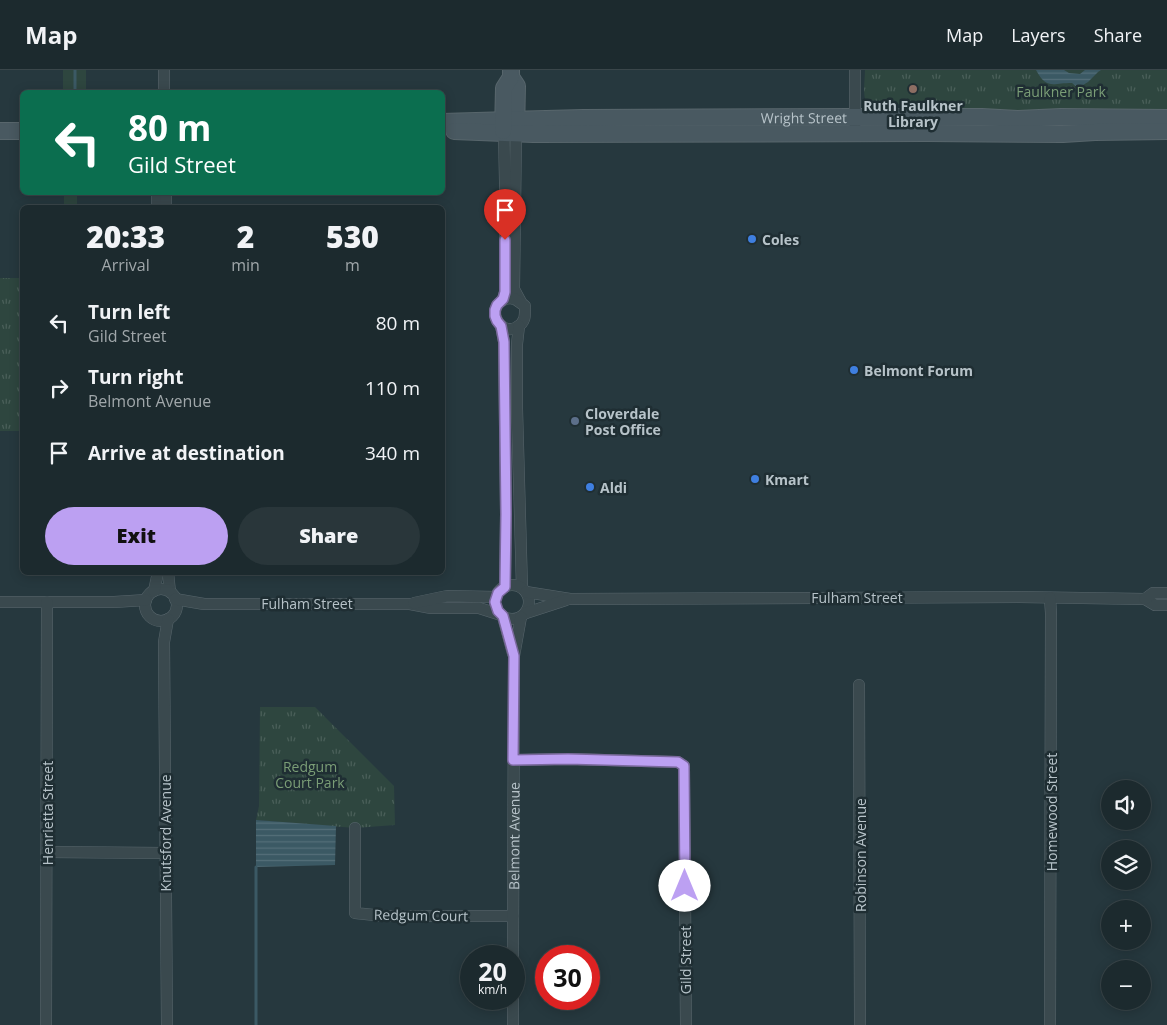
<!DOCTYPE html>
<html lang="en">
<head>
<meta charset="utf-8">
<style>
	:root { --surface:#1c2a2e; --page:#29363a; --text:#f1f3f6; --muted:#a0a7aa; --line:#3a464a; --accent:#bca0f2 }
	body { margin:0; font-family:"Open Sans",sans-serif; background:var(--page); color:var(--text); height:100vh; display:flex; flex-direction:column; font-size:19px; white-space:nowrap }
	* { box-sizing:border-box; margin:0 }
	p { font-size:16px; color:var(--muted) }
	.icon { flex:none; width:28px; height:28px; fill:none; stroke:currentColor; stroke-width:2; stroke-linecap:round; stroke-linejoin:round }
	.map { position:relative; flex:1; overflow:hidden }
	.side { position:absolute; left:20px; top:135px; width:425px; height:370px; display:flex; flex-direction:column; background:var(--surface); border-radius:8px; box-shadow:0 2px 12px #0003,0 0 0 1px var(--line) }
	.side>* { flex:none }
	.banner { position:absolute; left:20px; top:20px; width:425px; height:105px; border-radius:8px; box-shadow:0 2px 12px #0003,0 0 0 1px var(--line); background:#0b6e4f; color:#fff; overflow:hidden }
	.fabs { position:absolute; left:1101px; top:710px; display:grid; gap:10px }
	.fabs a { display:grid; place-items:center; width:50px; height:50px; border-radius:50%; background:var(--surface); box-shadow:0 2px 12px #0003,0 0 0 1px var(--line); font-size:25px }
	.speed { position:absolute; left:460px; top:875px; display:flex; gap:10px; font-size:25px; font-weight:700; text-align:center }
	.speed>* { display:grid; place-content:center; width:65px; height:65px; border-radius:50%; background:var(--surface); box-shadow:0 2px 12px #0003,0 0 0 1px var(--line); line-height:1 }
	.speed small { font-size:12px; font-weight:400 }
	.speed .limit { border:8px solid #d22; background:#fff; color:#111 }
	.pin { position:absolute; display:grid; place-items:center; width:42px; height:42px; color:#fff; margin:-51px -21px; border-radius:50% 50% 50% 0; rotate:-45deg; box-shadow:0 0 5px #0007 }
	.pin .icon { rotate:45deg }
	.me { position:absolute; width:55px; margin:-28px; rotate:0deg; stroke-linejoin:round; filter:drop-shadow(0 0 4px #0008) }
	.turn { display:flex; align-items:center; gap:18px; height:105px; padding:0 25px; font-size:22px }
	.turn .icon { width:65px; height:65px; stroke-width:2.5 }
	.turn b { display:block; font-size:35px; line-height:42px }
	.eta { display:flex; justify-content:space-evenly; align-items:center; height:85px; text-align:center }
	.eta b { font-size:30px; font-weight:800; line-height:35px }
	.action { display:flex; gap:10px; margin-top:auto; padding:10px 25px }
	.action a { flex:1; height:58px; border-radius:30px; background:var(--accent); color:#111; font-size:20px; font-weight:800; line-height:58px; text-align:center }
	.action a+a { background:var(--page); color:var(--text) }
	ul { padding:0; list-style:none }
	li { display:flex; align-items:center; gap:15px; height:65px; padding:0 25px }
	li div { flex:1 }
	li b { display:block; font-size:19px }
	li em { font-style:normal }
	header { display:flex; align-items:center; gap:30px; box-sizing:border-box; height:70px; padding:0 25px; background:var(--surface); border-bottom:1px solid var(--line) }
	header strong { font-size:24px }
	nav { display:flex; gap:28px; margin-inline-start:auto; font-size:18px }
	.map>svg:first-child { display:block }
</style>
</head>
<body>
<header>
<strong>Map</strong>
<nav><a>Map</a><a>Layers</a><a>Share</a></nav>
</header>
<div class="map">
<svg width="1167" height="955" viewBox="0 0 1167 955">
	<defs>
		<pattern id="park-tufts" width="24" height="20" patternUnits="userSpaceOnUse" patternTransform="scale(1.25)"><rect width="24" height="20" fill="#2e463f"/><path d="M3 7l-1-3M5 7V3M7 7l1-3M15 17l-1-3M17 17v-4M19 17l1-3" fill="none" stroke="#4a5f59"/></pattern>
		<pattern id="water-rules" width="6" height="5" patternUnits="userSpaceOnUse" patternTransform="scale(1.25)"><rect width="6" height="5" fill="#3b5964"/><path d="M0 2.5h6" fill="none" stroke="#556f79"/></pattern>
	</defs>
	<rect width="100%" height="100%" fill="#26383e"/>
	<g fill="#2e463f">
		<rect x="63" y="0" width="23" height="22"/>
		<rect x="64" y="123" width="13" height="14"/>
	</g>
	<g fill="url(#park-tufts)">
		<path d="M865,0H1167V43L957,42L935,35L893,34L870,38C861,30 865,12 865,0Z"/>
		<rect x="0" y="208" width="22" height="153"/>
		<polygon points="260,637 315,637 394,716 395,755 355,758 256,750 259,736"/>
	</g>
	<g fill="url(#water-rules)">
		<path d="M1036,0H1064L1069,3L1080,4L1085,0H1101L1098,2L1088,12L1078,18L1072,13C1052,13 1047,20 1036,0Z"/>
		<polygon points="256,750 336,756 335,795 256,797"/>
	</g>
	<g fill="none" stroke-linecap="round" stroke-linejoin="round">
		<g stroke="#3b5964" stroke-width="3">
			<polyline points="75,0 75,22"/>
			<polyline points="256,797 256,955"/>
		</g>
		<defs>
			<g id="street">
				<polyline points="164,0 164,18"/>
				<polyline points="855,54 855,0"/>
				<polyline points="516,63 514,219 521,232"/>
				<polyline points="157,122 157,138"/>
				<polyline points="166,122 166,138"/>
				<path d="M510,228L515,229L525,236C525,245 526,252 517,257C499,268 482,233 510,228Z"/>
				<polyline points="503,229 505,222 505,112 504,63"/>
				<polyline points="501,256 504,272 506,444 505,517"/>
				<polyline points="519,256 517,274 517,339 522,518"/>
				<polyline points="168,502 170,522"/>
				<circle cx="512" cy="532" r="17"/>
				<circle cx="161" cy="535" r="16"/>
				<polyline points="154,521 158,502"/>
				<polyline points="526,522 570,529 1019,527 1145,529 1155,535 1167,535"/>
				<polyline points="1050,528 1051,543 1050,955"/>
				<polyline points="175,529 204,534 410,534 431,538 479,538 501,545"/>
				<polyline points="1145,529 1153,523 1167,523"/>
				<polyline points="0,532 114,532 146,530"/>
				<polyline points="414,533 447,526 496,527"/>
				<polyline points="526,543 566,530"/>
				<polyline points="503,547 513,584"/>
				<polyline points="859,615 860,955"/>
				<polyline points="513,690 568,689 678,692 684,696 686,955"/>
				<polyline points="355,758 355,843 384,846 513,846"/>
				<polyline points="46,782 165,783"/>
				<path id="s1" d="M513,886L514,586L521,547"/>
				<polyline points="513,929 513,955"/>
				<polyline points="46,955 47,532"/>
				<polyline points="167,955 164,572 168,549"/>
			</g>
			<g id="secondary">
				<polyline points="511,0 511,7 517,16 516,61"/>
				<path id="s2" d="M442,52L583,48L855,47H982L1018,49L1061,47L1167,48"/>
				<polyline points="0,61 22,61"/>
				<polyline points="454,61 533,64 927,63 1063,64 1095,62 1167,61"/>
				<polyline points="503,61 504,18 511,7"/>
			</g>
		</defs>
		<use href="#street" stroke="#58666c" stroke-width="12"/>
		<use href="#secondary" stroke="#58666c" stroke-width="18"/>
		<use href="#street" stroke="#3a494e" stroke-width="11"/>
		<use href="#secondary" stroke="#495961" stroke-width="16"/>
	</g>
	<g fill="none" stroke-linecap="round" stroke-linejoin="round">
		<defs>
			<polyline id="route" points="505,170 505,222 503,229 497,235 495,240 495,246 497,251 501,256 504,272 506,444 505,517 498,523 495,532 498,541 503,546 514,586 513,690 568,689 678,692 684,696 685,816"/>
		</defs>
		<use href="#route" stroke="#7a689d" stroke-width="12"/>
		<use href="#route" stroke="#bca0f2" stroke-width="9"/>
	</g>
	<circle fill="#8d6e63" stroke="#1f2e33" stroke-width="2" cx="913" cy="19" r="5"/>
	<g fill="#3f7fe0" stroke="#1f2e33" stroke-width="2">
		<circle cx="752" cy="169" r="5"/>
		<circle cx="854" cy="300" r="5"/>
		<circle cx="755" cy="409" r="5"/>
		<circle cx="590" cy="417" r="5"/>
	</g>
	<circle fill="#5c6f8a" stroke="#1f2e33" stroke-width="2" cx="575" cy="351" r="5"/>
	<g text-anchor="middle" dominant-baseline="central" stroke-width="5" stroke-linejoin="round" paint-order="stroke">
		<g font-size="14" fill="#7a9d76" stroke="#1f2e33">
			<text x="1061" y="21">Faulkner Park</text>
			<text x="310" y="696">Redgum<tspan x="310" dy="16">Court Park</tspan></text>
		</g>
		<g font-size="14" font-weight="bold" fill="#b7c3c9" stroke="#1f2e33" text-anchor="start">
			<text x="913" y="35" text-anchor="middle">Ruth Faulkner<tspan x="913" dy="16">Library</tspan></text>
			<text x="762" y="169">Coles</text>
			<text x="864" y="300">Belmont Forum</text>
			<text x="585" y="343">Cloverdale<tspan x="585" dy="16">Post Office</tspan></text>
			<text x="765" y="409">Kmart</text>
			<text x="600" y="417">Aldi</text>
		</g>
		<g font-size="14" fill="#b7c3c9" stroke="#1f2e33">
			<text stroke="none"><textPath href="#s2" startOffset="362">Wright Street</textPath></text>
			<text x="857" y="527">Fulham Street</text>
			<text x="307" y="533">Fulham Street</text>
			<text transform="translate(1051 742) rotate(-90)">Homewood Street</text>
			<text transform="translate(47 743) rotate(-90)">Henrietta Street</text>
			<text transform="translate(165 763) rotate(-90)">Knutsford Avenue</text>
			<text stroke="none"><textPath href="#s1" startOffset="120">Belmont Avenue</textPath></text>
			<text transform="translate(860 785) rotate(-90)">Robinson Avenue</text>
			<text transform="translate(421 845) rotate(1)">Redgum Court</text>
			<text transform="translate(685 890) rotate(-90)">Gild Street</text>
		</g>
	</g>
</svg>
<div class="fabs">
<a><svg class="icon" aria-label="sound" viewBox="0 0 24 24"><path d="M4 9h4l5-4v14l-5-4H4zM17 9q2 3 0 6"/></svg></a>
<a><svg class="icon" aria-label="layers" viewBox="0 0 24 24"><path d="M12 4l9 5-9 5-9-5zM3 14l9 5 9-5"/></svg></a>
<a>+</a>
<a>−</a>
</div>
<div class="speed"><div>20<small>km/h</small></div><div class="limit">30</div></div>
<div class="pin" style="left:505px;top:170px;background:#d93025"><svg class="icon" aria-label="arrive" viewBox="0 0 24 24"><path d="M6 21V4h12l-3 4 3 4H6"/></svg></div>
<svg class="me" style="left:685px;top:816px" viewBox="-20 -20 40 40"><circle r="19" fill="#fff"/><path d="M0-13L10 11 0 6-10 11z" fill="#bca0f2"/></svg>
<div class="banner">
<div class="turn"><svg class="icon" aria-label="left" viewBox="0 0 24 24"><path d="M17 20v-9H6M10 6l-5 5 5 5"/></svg><div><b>80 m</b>Gild Street</div></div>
</div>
<section class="side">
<div class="eta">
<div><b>20:33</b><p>Arrival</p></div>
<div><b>2</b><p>min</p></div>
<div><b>530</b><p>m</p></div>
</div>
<ul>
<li><svg class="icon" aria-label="left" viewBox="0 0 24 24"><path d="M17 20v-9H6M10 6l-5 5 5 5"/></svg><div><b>Turn left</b><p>Gild Street</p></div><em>80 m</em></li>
<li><svg class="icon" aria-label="right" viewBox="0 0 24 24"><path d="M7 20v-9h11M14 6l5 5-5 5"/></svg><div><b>Turn right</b><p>Belmont Avenue</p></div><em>110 m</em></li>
<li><svg class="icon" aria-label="arrive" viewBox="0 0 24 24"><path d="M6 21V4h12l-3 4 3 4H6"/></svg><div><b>Arrive at destination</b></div><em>340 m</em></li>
</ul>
<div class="action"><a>Exit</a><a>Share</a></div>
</section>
</div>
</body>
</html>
